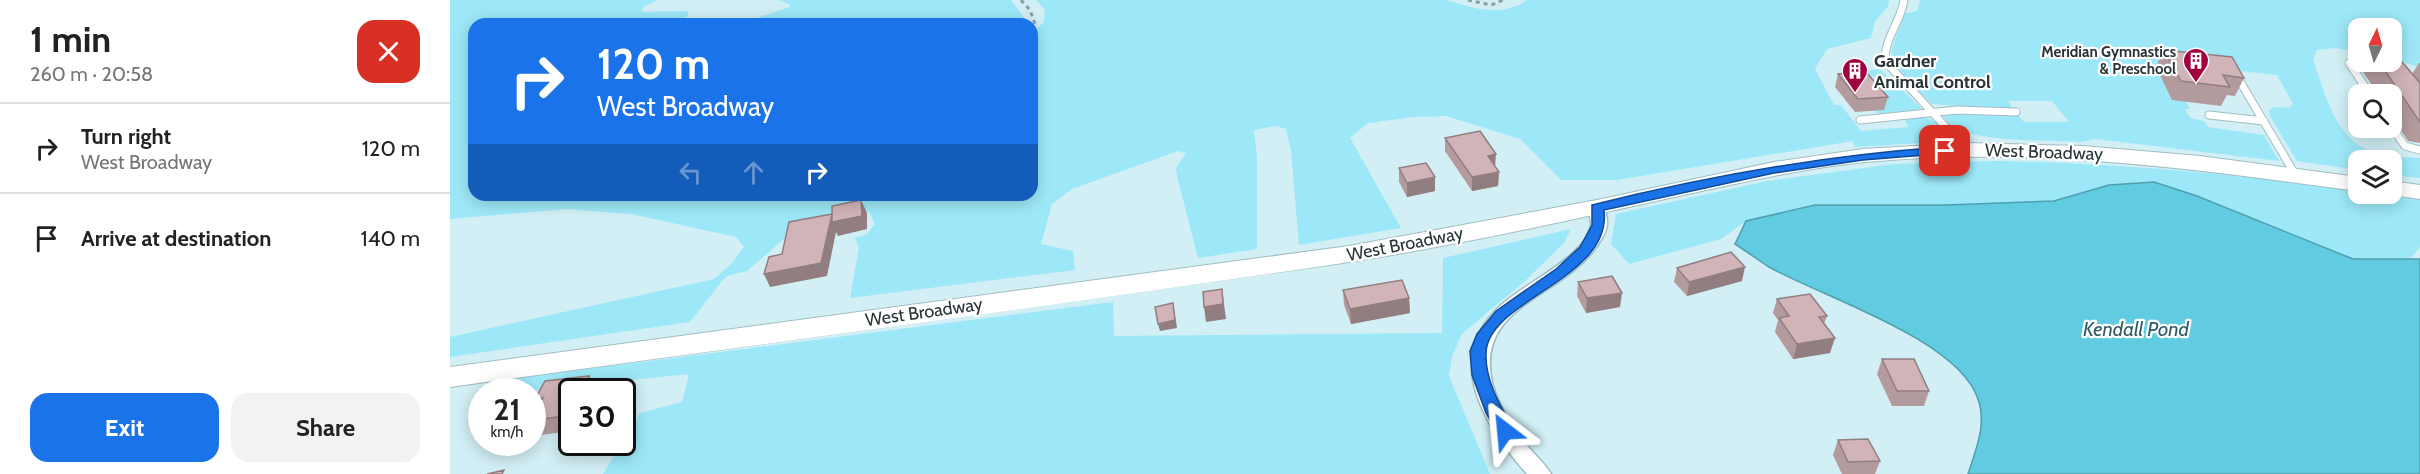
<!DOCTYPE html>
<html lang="en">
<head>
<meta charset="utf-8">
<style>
	:root { --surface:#fff; --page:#f2f2f2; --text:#222; --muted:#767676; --line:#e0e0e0; --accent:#1a73e8 }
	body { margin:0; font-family:Cabin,sans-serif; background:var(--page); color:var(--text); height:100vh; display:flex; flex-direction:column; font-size:22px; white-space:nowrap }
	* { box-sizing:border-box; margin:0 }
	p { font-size:20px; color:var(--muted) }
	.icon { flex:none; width:33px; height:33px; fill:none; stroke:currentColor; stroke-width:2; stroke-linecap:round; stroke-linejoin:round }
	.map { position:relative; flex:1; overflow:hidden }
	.drawer { display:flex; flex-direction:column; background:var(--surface); width:450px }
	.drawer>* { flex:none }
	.top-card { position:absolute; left:18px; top:18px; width:570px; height:183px; border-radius:18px; box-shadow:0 3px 15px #0003; background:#1a73e8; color:#fff; overflow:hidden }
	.needle { width:39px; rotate:5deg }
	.controls { position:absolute; left:1898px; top:18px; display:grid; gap:12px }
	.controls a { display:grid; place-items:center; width:54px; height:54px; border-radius:12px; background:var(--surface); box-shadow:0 3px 15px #0003; font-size:30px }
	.speed { position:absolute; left:18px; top:378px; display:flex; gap:12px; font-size:30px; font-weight:700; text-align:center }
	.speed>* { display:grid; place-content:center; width:78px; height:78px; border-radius:50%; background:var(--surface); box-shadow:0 3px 15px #0003; line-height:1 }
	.speed small { font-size:15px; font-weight:400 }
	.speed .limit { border:3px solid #111; border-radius:9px; background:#fff; color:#111 }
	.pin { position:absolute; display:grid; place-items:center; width:51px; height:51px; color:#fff; margin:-26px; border-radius:12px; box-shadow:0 3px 9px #0006 }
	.me { position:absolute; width:66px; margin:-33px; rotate:331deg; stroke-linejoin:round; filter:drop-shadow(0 0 4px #0008) }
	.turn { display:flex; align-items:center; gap:21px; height:126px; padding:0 30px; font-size:27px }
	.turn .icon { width:78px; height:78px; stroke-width:2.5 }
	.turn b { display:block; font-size:42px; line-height:51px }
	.lanes { display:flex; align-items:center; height:57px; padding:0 30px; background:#0003; justify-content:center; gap:30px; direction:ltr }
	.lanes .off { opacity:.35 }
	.round { display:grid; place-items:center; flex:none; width:63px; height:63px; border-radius:18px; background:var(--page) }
	.headline { display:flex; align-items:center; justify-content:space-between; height:102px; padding:0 30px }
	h1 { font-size:36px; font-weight:800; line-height:45px }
	.primary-button { display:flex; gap:12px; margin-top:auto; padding:12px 30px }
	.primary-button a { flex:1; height:69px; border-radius:18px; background:var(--accent); color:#fff; font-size:24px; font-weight:800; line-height:69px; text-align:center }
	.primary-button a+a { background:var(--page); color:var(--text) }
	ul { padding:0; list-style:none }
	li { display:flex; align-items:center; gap:18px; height:90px; padding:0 30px; border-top:2px solid var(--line) }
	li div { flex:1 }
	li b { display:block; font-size:22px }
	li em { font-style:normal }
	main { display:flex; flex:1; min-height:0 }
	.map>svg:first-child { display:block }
</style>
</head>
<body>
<main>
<section class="drawer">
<div class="headline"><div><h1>1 min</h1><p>260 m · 20:58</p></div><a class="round" style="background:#d93025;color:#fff"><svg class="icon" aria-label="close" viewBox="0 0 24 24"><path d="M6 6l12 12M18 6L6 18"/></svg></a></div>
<ul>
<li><svg class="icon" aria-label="right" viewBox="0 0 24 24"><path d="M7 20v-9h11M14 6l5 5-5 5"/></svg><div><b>Turn right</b><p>West Broadway</p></div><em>120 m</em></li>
<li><svg class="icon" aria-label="arrive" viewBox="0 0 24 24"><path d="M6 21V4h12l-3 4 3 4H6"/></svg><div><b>Arrive at destination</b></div><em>140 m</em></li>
</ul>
<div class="primary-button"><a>Exit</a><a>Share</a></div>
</section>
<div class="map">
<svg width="1970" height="474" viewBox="0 0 1970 474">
	<rect width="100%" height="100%" fill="#d1eff5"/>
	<g fill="#9de8f8">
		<path d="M0,0H208L193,7L191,12L238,11V16L225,24H24V195H582V33L594,22L595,10L586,0H996C1023,8 1051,18 1077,0H1439L1438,7L1425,21L1421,38L1377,49L1365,69L1384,105H1391L1411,131L1458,127L1455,120C1473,114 1491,119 1499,138L1488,142L1405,147L1403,141L1167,180H1111L1070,139L996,116L964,117L918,123L900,138L951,228L849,245L841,151L836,129L826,126L804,130L807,158V249L748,258L727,176L726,168L736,153L728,151L622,189L602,204L591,244L623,251L625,270L400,298L409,247L405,238L417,234L425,224L419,212L400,208L357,219L297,271L276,276L240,322L0,357V337L264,279L282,263L294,247L286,237L181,214L116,209L0,219Z"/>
		<polygon points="328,0 561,0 578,23 289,24 340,7 339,4"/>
		<path d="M1470,0H1970V67L1941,59V28H1908V52L1886,48L1867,50L1863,59C1875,93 1885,140 1924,153C1938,157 1955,157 1970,158V178L1941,175V160H1908V170L1847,161L1820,116L1819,110L1824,107L1839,108L1843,104L1827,75L1771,69L1736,101L1740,109H1735L1740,118L1754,121L1758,127L1814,135L1829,161L1645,139L1631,142C1597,140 1539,142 1509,130C1501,127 1496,121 1492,114L1568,115L1574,122H1619L1602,101H1558L1565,111L1482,104L1455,78L1441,52L1454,14L1467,11Z"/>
		<polygon points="1429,69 1431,70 1472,109 1428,114 1413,85 1433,83 1422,76 1397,75 1399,73"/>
		<path d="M1548,161C1663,163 1775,174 1889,187L1908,190V194L1970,199V247L1961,258L1903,259L1747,196L1659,185L1604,201L1496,205H1365L1296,221L1271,239L1179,264L1161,244L1166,214L1317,181L1444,164Z"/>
		<polygon points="1121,229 1114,243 1076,280 1012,334 1002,356 999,376 1040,474 153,474 190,413 232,402 239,374 75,391 42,392 50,380 663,302 664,336 992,333 993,258"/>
	</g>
	<path fill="#61cce1" stroke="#509eae" stroke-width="1.5" d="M1704,182L1747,196L1903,259H1970V474H1518C1526,449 1537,425 1528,399C1508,339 1372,297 1319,267C1308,260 1296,251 1285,244L1296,221L1365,205H1496L1604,201L1659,185Z"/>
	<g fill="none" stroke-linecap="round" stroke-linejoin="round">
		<defs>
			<g id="service">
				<path d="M1454,0C1451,22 1434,38 1435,61L1516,149"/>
				<polyline points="1788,78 1846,176"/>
				<polyline points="1920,94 1899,63 1923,65"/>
				<polyline points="1759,115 1814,121"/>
				<polyline points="1410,120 1507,110 1566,112"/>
				<polyline points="1941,126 1955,146 1970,150"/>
			</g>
			<path id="minor" d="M1147,202L1155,207C1155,213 1158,219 1157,225C1156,233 1151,240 1147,246C1111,299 1022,305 1043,386C1050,409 1065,431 1080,449C1087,457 1096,465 1101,474H1077C1035,426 992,360 1050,306C1070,288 1096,276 1117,258C1127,250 1139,239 1141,225C1141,220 1139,213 1139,207Z"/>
			<g id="secondary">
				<path d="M1516,143L1633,146L1750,156L1908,177V191C1744,169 1581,146 1416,162C1345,169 1276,186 1206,201C1103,224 998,247 893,263C596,307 298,346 0,387V367L899,246L1147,200L1324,162L1413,149Z"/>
				<polygon points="1941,181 1970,185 1970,199 1936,194 1941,194"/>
			</g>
		</defs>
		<use href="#service" stroke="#a0bdc3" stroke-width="9"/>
		<use href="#minor" stroke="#a0bdc3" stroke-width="3"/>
		<use href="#secondary" stroke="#a0bdc3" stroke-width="2"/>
		<g stroke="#879da1" stroke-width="3" stroke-dasharray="4 4" stroke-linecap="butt">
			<polyline points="571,0 580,10 585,24 582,27"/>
			<polyline points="1018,0 1041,5 1053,0"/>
		</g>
		<use href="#service" stroke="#fff" stroke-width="7"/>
		<use href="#minor" fill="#fff" fill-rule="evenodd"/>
		<use href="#secondary" fill="#fff" fill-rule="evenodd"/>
	</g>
	<g fill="#b39b9d">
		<polygon points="1714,50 1794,78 1785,96 1777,95 1771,106 1722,100 1706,67"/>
		<polygon points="1915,62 1941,62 1962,74 1969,63 1970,63 1970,143 1958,141 1941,115 1941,94 1928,94 1911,69"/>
		<polygon points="1388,74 1438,97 1434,110 1405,112 1385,87"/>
		<polygon points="995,138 1045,167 1049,172 1048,186 1022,191 995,151"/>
		<polygon points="949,168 985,191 957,197 949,182"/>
		<polygon points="1227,268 1292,281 1237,296 1224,282"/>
		<polygon points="1128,282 1170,307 1136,313 1127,296"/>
		<polygon points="893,290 959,298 960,313 901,324 894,305"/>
		<polygon points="1327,299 1377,316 1374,324 1380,353 1343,359 1325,332 1328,320 1323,313"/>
		<polygon points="1432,359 1479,391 1474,406 1442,406 1427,374"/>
		<polygon points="139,376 149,390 148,392 122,392 122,431 90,435 82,425 82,415 89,405 85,399 95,381"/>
		<polygon points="1388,440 1430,461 1425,474 1392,474 1383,455"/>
	</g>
	<g fill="#927e80">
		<polygon points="1046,154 1045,167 1038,156"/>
		<polygon points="1049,172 1048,186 1022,191 1022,177"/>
		<polygon points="985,177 985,191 957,197 957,183"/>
		<polygon points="411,200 417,213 417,229 388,236 386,232 377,276 320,287 314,274 382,214"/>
		<polygon points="1295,267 1292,281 1237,296 1239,282"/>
		<polygon points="772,289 776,319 756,322 754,307"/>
		<polygon points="1172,293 1170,307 1136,313 1137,298"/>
		<polygon points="959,298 960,313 901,324 900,309"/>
		<polygon points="723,303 727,328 710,331 708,324"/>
		<polygon points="1385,338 1380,353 1343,359 1347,344"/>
		<polygon points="139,376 149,390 148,392 131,392"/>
		<polygon points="93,398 95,414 85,399"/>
		<polygon points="122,408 122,422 117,416"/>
	</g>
	<g fill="#d0b4b7" stroke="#927e80" stroke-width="1.5">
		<polygon points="1714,50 1782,57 1794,78 1773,75 1780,87 1731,81"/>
		<polygon points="1941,55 1947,56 1970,83 1970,122 1929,62 1941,62"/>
		<polygon points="1416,72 1438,97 1408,99 1388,74"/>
		<polygon points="1030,131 1046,154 1038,156 1049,172 1022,177 995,138"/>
		<polygon points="976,163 985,177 957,183 949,168"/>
		<polygon points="411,200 412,216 382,222 382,206"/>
		<polygon points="382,214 371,263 314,274 319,257 332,254 339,222"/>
		<polygon points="1281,252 1295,267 1239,282 1227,268"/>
		<polygon points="1162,276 1172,293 1137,298 1128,282"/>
		<polygon points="952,280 959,298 900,309 893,290"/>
		<polygon points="772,289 773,304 754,307 753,292"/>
		<polygon points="1360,294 1377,316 1369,317 1385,338 1347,344 1329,318 1339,316 1327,299"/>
		<polygon points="723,303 725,320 708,324 705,307"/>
		<polygon points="1432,359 1464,359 1479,391 1447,391"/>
		<polygon points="139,376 131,392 122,392 122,408 117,416 82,420 82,415 93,398 85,399 95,381"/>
		<polygon points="1418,439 1430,461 1398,462 1388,440"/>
		<polygon points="54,470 52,474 37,474"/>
	</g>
	<path fill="#1a73e8" stroke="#114b97" stroke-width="1.5" d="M1495,147L1500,148V153L1413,160L1324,173L1154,210C1163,279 1037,300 1036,353C1035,381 1051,407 1064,431L1061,435H1049L1036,413L1022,375L1020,351L1027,334L1046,311L1106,269L1130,247L1142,225V205C1258,176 1376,155 1495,147Z"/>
	<defs>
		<symbol id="building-pin" viewBox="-11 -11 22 30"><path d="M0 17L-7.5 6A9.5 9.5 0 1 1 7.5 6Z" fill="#a1033e" stroke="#fff"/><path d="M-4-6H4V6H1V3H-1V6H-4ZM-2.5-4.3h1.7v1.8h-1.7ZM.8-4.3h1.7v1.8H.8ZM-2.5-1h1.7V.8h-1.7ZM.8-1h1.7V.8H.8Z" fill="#fff"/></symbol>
	</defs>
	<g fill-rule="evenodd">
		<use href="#building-pin" x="1731" y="46" width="30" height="40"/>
		<use href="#building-pin" x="1390" y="56" width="30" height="40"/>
	</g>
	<g text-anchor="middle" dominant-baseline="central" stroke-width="4.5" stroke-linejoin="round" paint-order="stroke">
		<g font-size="15" font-weight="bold" fill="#283436" stroke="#fff" text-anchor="end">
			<text x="1726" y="52">Meridian Gymnastics<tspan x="1726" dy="17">&amp; Preschool</tspan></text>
		</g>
		<g font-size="18" font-weight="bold" fill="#283436" stroke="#fff" text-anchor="start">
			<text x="1424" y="61">Gardner<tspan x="1424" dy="21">Animal Control</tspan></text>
		</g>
		<g font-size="18" fill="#283436" stroke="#fff">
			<text transform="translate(1594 152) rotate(2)">West Broadway</text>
			<text transform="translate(955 244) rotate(-11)">West Broadway</text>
			<text transform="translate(474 312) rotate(-8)">West Broadway</text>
		</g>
		<g font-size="20" font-style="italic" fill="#2e5c66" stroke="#fff">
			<text x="1686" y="329">Kendall Pond</text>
		</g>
	</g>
</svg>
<div class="controls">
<a><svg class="needle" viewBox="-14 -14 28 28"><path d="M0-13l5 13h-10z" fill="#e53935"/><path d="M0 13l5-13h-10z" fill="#767676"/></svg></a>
<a><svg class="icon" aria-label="search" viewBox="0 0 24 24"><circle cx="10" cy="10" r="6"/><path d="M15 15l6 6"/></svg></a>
<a><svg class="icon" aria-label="layers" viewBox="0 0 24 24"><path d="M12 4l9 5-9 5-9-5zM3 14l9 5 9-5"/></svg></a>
</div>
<div class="speed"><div>21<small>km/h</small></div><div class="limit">30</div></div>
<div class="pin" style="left:1495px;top:151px;background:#d93025"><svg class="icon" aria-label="arrive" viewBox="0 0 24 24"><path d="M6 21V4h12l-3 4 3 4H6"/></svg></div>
<svg class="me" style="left:1055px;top:431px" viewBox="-20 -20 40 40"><path d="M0-17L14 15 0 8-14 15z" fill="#1a73e8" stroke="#fff" stroke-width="4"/></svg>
<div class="top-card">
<div class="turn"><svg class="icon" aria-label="right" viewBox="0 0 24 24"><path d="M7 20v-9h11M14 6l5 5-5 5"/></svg><div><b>120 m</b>West Broadway</div></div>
<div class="lanes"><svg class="icon off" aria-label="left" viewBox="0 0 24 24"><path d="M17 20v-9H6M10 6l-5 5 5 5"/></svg><svg class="icon off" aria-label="ahead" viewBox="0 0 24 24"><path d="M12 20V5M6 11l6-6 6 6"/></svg><svg class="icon" aria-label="right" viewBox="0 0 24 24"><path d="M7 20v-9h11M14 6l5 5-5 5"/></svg></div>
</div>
</div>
</main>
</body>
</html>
